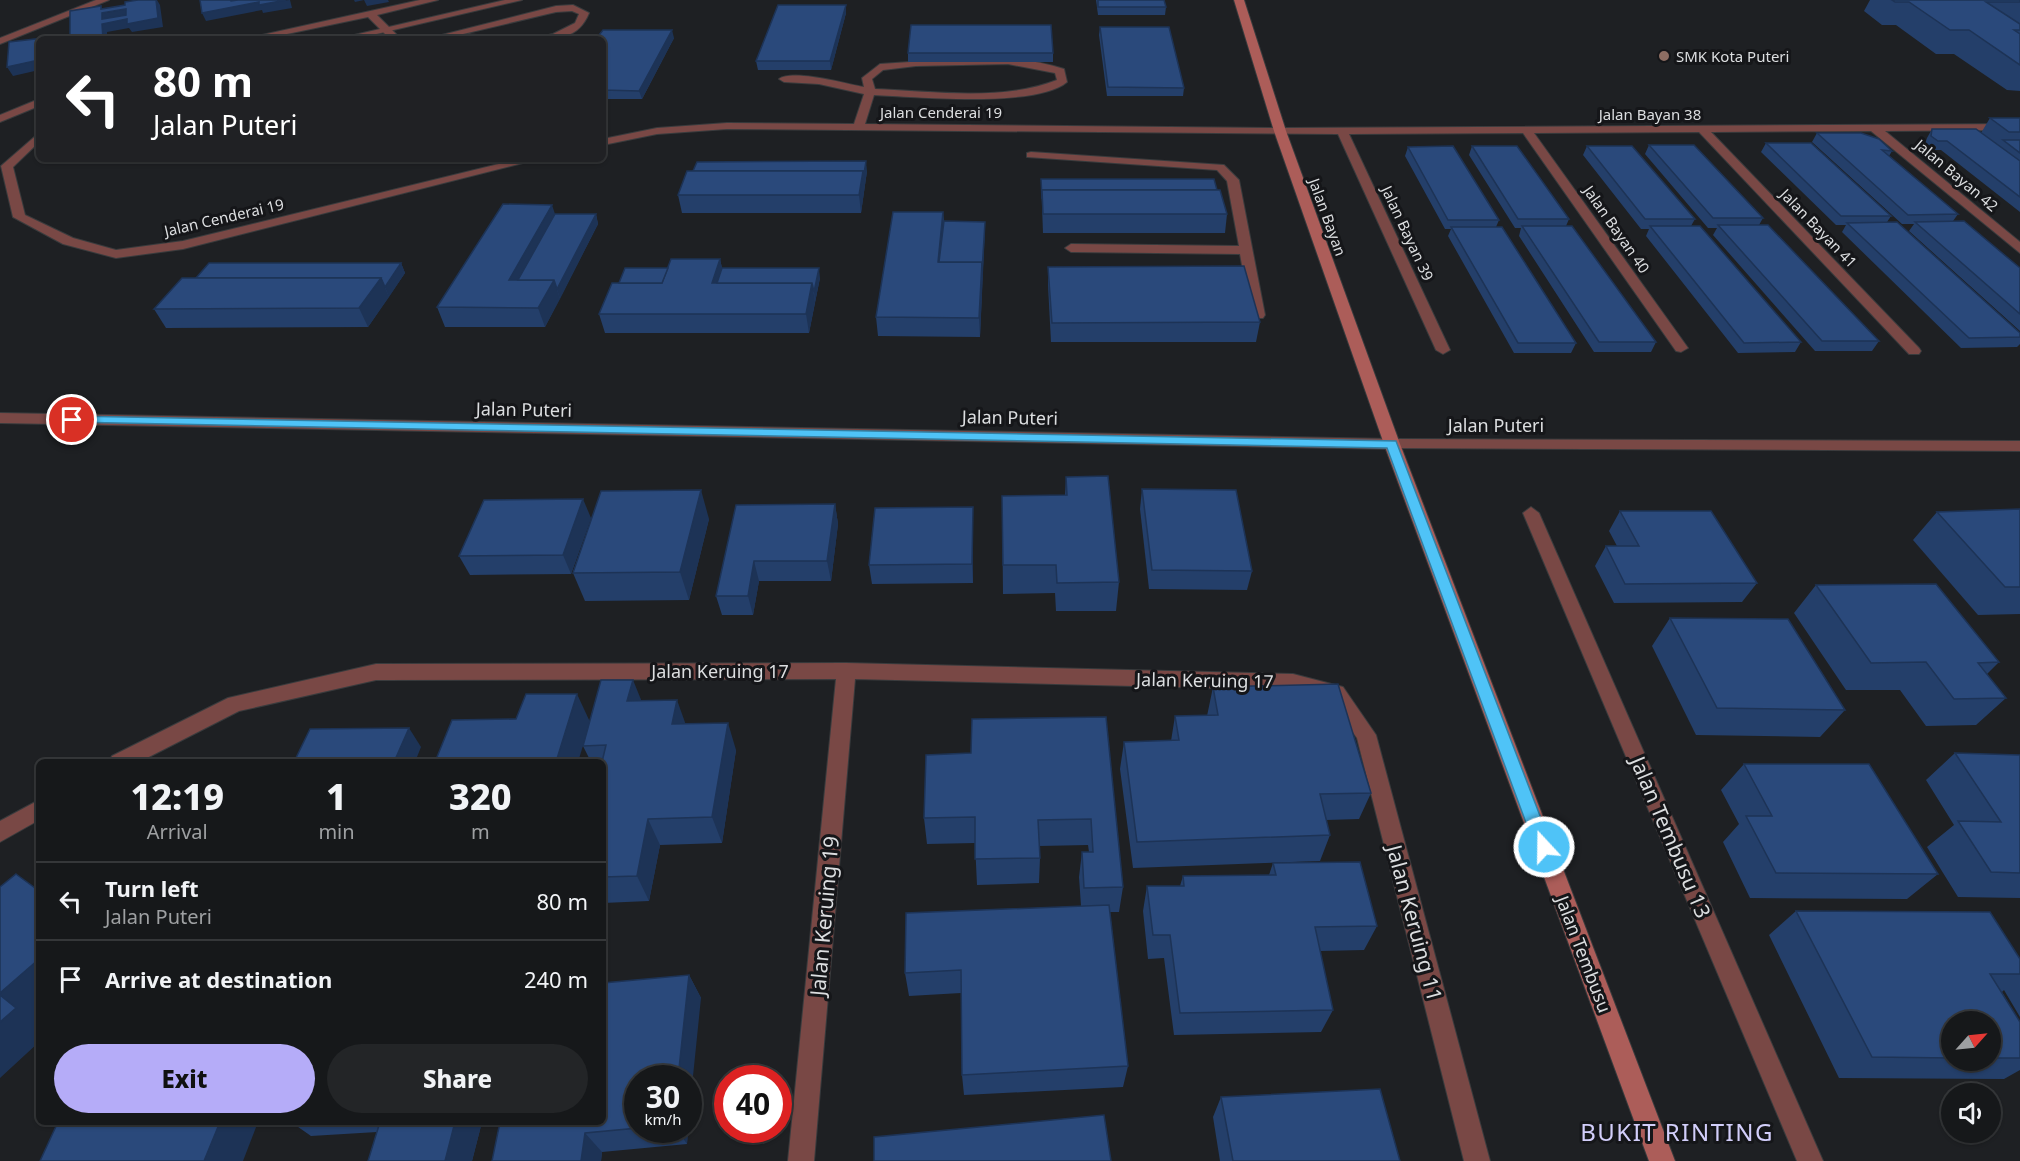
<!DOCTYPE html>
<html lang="en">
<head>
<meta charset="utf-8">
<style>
	:root { --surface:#16181a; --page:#232527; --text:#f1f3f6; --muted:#9ea0a2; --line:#353739; --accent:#b5acf8 }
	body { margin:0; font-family:"Noto Sans",sans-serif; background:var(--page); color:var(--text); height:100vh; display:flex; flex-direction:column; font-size:22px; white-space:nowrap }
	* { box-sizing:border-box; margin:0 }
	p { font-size:20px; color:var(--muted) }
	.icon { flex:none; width:33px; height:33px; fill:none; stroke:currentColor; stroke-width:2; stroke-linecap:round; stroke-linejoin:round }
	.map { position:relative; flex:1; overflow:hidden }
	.side { position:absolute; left:36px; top:759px; width:570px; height:366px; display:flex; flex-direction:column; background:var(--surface); border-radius:9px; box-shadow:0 2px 4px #0004,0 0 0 2px var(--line) }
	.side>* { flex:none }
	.guide { position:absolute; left:36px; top:36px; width:570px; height:126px; border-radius:9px; box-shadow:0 2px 4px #0004,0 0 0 2px var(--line); background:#202124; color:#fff; overflow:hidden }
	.needle { width:39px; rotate:63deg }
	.buttons { position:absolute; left:1941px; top:1011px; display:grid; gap:12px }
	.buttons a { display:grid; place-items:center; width:60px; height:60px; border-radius:50%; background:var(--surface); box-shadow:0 2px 4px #0004,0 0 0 2px var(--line); font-size:30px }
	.speed { position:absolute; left:624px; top:1065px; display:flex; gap:12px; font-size:30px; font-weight:700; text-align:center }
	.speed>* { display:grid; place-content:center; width:78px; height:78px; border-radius:50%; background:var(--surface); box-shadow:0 2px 4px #0004,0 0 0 2px var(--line); line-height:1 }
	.speed small { font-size:15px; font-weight:400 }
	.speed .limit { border:9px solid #d22; background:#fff; color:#111 }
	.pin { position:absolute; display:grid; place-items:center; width:51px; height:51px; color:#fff; margin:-26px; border:3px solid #fff; border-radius:50%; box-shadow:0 2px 6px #0007 }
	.me { position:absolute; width:66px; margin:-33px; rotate:339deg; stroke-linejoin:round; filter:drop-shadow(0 0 4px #0008) }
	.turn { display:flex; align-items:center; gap:21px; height:126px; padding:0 18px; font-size:27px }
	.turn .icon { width:78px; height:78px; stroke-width:2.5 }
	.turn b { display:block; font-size:42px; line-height:51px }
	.eta { display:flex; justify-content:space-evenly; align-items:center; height:102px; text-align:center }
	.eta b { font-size:36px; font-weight:800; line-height:42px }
	.action { display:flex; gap:12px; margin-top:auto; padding:12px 18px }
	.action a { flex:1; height:69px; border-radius:36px; background:var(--accent); color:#111; font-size:24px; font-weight:800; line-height:69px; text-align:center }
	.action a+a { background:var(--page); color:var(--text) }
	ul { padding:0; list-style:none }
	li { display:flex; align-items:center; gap:18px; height:78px; padding:0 18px; border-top:2px solid var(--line) }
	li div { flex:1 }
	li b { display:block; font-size:22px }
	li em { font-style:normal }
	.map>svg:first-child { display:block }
</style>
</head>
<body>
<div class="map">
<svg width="2020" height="1161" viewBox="0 0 2020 1161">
	<rect width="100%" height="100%" fill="#1e2023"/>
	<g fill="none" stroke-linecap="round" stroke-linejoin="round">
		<defs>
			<g id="lane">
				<polygon points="96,0 109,0 0,44 0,38"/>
				<polygon points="420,0 438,0 377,15 401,39 390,39 368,17 263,39 244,39"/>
				<path d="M573,5L589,13C578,40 556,39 530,39L553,34L575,23L579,14L572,11L556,12L463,34L492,36L497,39H457V36L426,39L556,6Z"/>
				<polygon points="39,99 39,106 0,122 0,115"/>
				<polygon points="1031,152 1224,165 1239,180 1265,315 1263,318 1253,318 1251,315 1240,254 1071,252 1065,248 1071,244 1239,246 1227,181 1217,170 1027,157 1027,153"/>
				<polygon points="0,413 1392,439 1400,444 1392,449 0,423"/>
			</g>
			<g id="street">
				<polygon points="505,0 522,0 355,39 337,39"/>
				<path d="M970,58C1003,58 1033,59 1064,69L1067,82C1037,108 916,97 874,95L865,124L1280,128L2020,124V130L1885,131L2020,242V253L1871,131L1711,132L1919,348L1921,351L1919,354H1909L1699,132L1534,133L1688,348L1681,352L1676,351L1523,133L1349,134L1450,350L1443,354L1436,350L1338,134L727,129L657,134L603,145V139L657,128L727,123L854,124L864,94L819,84L784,82L779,79C793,69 846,84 864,87L862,78L880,64ZM1008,64L1055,73L1057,80C1001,102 933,91 875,89L872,79L883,70L916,66Z"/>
				<polygon points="39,133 39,142 13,167 25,215 73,238 116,250 183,241 519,159 539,159 183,249 116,258 63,244 13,217 1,166"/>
				<polygon points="1392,439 2020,441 2020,451 1386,448 1384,444 1386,440"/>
				<polygon points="1531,507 1539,513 1823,1161 1797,1161 1523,513"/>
				<polygon points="846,663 1293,674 1343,687 1376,735 1490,1161 1464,1161 1357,738 1329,699 1293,690 855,679 814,1161 788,1161 836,679 376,680 239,711 139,762 109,762 112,756 228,698 376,664"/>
				<polygon points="39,800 39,820 0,842 0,821"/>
			</g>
			<polygon id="secondary" points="1234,0 1244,0 1286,131 1400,444 1675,1161 1649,1161 1384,444 1274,131"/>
		</defs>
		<use href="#lane" stroke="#393b3d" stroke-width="2"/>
		<use href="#street" stroke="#393b3d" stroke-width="2"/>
		<use href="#secondary" stroke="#393b3d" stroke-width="2"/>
		<use href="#lane" fill="#794845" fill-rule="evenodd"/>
		<use href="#street" fill="#794845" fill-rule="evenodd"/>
		<use href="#secondary" fill="#ac5d59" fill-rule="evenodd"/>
	</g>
	<g fill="#243f6a" fill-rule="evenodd">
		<polygon points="1096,0 1164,0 1166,7 1165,15 1098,15"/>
		<polygon points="1870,0 2020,0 2020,91 2007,90 1954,54 1936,54 1896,25 1882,25 1864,11"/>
		<polygon points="846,5 846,13 831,70 758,70 756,61"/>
		<polygon points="1100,27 1184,88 1183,96 1107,96 1099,35"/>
		<polygon points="674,38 642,99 603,99 603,39"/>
		<rect x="908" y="53" width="145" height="9"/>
		<polygon points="1990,118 2020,118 2020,212 1941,150 1932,150 1925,144 1927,138 1932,129 1981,133"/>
		<polygon points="1817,133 1892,151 1889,156 1958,214 1953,221 2020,268 2020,331 1909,231 1914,224 1902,224 1812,142"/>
		<polygon points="1766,143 1891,216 1887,222 2020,333 2020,344 2017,347 1961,348 1842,232 1846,225 1836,225 1761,152"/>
		<polygon points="1649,145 1763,218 1759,225 1879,341 1872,351 1815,351 1713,235 1717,228 1708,228 1645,154"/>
		<polygon points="1472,146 1569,219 1566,226 1656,342 1651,352 1594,352 1519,236 1521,228 1515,228 1469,155"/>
		<polygon points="1587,146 1695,219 1691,226 1801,342 1795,352 1738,353 1646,236 1649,229 1641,229 1583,155"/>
		<polygon points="1408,147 1499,220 1496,227 1576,343 1571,353 1514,353 1448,236 1451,229 1445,229 1405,156"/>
		<polygon points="867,171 861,213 682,213 678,195"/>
		<polygon points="1041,179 1227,214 1225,233 1043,233"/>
		<polygon points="943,212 944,221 985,222 980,337 878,336 876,317"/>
		<polygon points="555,214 596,214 598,224 545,327 445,327 437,307"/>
		<polygon points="720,259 722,268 820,278 809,333 605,333 599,314 619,283"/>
		<polygon points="401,263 405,273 368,327 166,328 154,309 196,278"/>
		<polygon points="1048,267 1260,322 1256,342 1051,342 1048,285"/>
		<polygon points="1066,477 1119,582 1116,611 1056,611 1055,593 1003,594 1002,496 1065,495"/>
		<polygon points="1142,489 1252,571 1247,590 1149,589 1140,509"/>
		<polygon points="835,504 838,524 831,581 759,581 753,615 722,615 716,596 736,505"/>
		<polygon points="973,507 973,583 872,584 869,565"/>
		<polygon points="2020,509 2020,614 1978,615 1913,540 1937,512"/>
		<polygon points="1620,511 1757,583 1742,602 1614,603 1595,566 1606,546 1617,546 1609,531"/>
		<polygon points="591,518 571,574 470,575 459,556"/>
		<polygon points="709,519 689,600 585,601 573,573"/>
		<polygon points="1816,585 1999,662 1987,674 2006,698 1976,725 1926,726 1900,690 1846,690 1794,613"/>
		<polygon points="1670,618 1845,710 1820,737 1696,735 1652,646"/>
		<polygon points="1213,687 1371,793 1359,819 1326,820 1330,835 1320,861 1133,868 1120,769 1124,742 1171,741 1175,716 1207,716"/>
		<polygon points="641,701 736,750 722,843 660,845 649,901 603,903 603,762 591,762 583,746 588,729 578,762 590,721"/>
		<polygon points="1106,717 1123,887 1119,912 1110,912 1128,1066 1123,1087 964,1095 962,1075 961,993 909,996 905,973 1081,906 1079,877 1082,852 1089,852 1088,845 1039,846 1040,858 1039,883 977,885 975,843 927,844 924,818 971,753"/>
		<polygon points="1955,753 2020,755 2020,898 1958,897 1927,847 1954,825 1926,780"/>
		<polygon points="1744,764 1938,874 1907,899 1750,898 1723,842 1739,824 1721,790"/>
		<polygon points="1273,863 1377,926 1364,950 1320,951 1333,1010 1321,1032 1174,1035 1164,958 1148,959 1143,911 1147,886 1180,886 1183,876 1269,875"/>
		<path d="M1796,911L2020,959V1017L2004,990L2002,992L2020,1022V1070L2004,1079L1839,1078L1769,935ZM1952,1022H1990V1060H1952Z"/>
		<polygon points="689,975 701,998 638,1078 638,1130 688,1130 687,1144 602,1152 601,1161 492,1161 603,1122"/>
		<polygon points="1221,1097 1400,1161 1220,1161 1213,1117"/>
		<polygon points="291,1122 482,1122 472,1161 377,1132 311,1136"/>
	</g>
	<g fill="#1d3356">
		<polygon points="156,0 157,0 160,5 163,27 132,32 129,28 107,32 107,39 103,39 101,6 105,13 126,9 127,19"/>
		<polygon points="230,0 252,0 259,2 290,0 292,8 263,13 262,10 206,21 202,13"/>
		<polygon points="354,0 388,0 389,2 367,6 364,0 355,2"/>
		<polygon points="846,5 846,13 831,70 830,61"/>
		<polygon points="672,30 674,38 642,99 639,91"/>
		<polygon points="39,60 39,70 13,76 7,67"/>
		<polygon points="866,161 867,171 861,213 859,195 863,171"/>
		<polygon points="552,205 558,223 521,289 509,280"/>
		<polygon points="943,212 944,231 940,271 938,262"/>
		<polygon points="596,214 598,224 560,299 557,289"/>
		<polygon points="985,222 985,231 980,337 979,318"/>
		<polygon points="720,259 724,278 719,293 712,283"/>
		<polygon points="401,263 405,273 389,297 385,287"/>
		<polygon points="819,268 820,278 815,302 814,292"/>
		<polygon points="381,278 389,297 368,327 359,308"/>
		<polygon points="554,280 560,299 545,327 538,308"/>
		<polygon points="812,283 815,302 809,333 806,314"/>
		<polygon points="701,490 709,519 689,600 680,572"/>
		<polygon points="583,499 591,518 571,574 563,555"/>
		<polygon points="835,504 838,524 831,581 827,561"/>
		<polygon points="973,507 973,583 972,564"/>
		<polygon points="754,561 759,581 753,615 748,596"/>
		<polygon points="633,680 644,707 627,701"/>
		<polygon points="577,694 590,722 578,762 556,762"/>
		<polygon points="677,700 687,728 672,724"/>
		<polygon points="728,723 736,750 722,843 712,817"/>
		<polygon points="409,728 421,747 415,762 394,762"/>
		<polygon points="648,819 660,845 649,901 637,876"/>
		<polygon points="39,959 39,1013 35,1016 39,1019 39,1042 0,1078 0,993"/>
		<polygon points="689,975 701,998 688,1125 688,1078 678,1078"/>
		<polygon points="220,1122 258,1122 243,1161 204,1161"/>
		<polygon points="455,1122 482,1122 472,1161 445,1161"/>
		<polygon points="677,1130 688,1130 687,1144"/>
		<polygon points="585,1133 602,1152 601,1161 581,1161"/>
	</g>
	<g fill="#2a497b" stroke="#1d3356" stroke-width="1.5" fill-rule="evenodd">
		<path d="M138,0H156L158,18L127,24V19L102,24L103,39H39V60L7,67L9,42L70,35V11L101,6V9L125,5V2ZM126,9V15L102,19V13Z"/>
		<polygon points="200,0 230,0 231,1 238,0 286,0 259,5 259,2 202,13"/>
		<polygon points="1098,0 1164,0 1166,7 1098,7"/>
		<polygon points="1892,0 2020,0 2020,2 1986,2 2020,24 2020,30 2014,30 2020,34 2020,65 1969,30 1950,30 1909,2 1895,2"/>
		<polygon points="778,5 846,5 830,61 756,61"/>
		<polygon points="911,25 1051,25 1053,53 908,53"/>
		<polygon points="1100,27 1169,27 1184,88 1108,87"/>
		<polygon points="603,30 672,30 639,91 603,90 603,39 596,39"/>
		<polygon points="1990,118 2020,118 2020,132 2009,132"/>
		<polygon points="1932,129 1976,129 2020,161 2020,197 1947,141 1938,141 1931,136"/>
		<polygon points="1817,133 1861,133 1879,139 1892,151 1882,150 1958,214 1908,215"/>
		<polygon points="2003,140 2020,140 2020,153"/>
		<polygon points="1766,143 1811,143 1891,216 1841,216"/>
		<polygon points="1649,145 1694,145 1763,218 1713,218"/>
		<polygon points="1453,146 1499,220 1448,220 1408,147"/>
		<polygon points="1472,146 1517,146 1569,219 1518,219"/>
		<polygon points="1587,146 1632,146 1695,219 1645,219"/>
		<polygon points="866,161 863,180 863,171 693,171 697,162"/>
		<polygon points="687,171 863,171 859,195 678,195"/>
		<polygon points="1041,179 1214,179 1217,190 1042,190 1042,199"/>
		<polygon points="1042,190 1220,190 1227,214 1043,214"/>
		<polygon points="503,204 552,205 509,280 554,280 538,308 437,307"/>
		<polygon points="893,212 943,212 938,262 982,262 979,318 876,317"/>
		<polygon points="555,214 596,214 557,289 554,280 518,280"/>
		<polygon points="944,221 985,222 982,271 982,262 939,262"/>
		<polygon points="1964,221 2020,268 2020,314 1915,222"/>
		<polygon points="1897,222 2020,333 2020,337 1969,338 1847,223"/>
		<polygon points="1718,225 1768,225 1879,341 1822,341"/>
		<polygon points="1522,226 1572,226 1656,342 1599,342"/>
		<polygon points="1650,226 1700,226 1801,342 1744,343"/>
		<polygon points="1451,227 1502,227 1576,343 1518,343"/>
		<polygon points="671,259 720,259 712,283 812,283 806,314 599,314 612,283 662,283"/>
		<polygon points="209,263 401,263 385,287 381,278 196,278"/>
		<polygon points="1244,266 1260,322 1052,323 1048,267"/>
		<polygon points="625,268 668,268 662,283 619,283"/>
		<polygon points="722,268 819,268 814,292 812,283 717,283"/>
		<polygon points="182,278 381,278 359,308 154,309"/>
		<polygon points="1108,476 1119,582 1057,583 1056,565 1003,565 1002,496 1067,495 1066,477"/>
		<polygon points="1142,489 1236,490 1252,571 1152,570"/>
		<polygon points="701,490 680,572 573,573 601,491"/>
		<polygon points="583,499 563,555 459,556 484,500"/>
		<polygon points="835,504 827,561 754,561 748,596 716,596 736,505"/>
		<polygon points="973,507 972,564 869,565 875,508"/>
		<polygon points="2020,509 2020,587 2005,587 1937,512"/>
		<polygon points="1620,511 1711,511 1757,583 1625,584 1606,546 1639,546"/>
		<polygon points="1936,584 1999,662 1978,663 2006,698 1954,699 1926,662 1871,663 1816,585"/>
		<polygon points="1670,618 1788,619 1845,710 1717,708"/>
		<polygon points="601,680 633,680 627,701 677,700 672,724 728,723 712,817 648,819 637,876 603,877 603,762 602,762 606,745 583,746"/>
		<polygon points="1338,684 1371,793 1320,794 1330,835 1137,842 1124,742 1179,740 1175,716 1218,715 1213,687"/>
		<polygon points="526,694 577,694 556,762 435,762 452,720 516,719"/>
		<polygon points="1106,717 1123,887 1084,888 1082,852 1093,852 1091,819 1038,820 1040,858 975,859 975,817 924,818 926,755 971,753 972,719"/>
		<polygon points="409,728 394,762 294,762 310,729"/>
		<polygon points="1955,753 2020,755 2020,873 1991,872 1958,821 2001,822"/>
		<polygon points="1744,764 1869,764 1938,874 1776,873 1746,816 1772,816"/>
		<polygon points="1360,862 1377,926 1315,927 1333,1010 1180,1013 1170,935 1153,935 1147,886 1184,886 1183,876 1276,875 1273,863"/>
		<polygon points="16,874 39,891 39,959 0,993 0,887"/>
		<polygon points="1109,905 1128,1066 962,1075 961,970 905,973 906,913"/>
		<polygon points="1796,911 1990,912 2020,959 2020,974 1990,974 2020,1022 2020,1058 1990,1058 1990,1022 1952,1022 1952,1058 1872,1057"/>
		<polygon points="689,975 678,1078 638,1078 638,1128 585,1133 581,1161 492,1161 500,1122 603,1122 603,983"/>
		<polygon points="0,995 16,1008 0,1022"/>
		<polygon points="1380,1089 1400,1161 1233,1161 1221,1097"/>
		<polygon points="1104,1115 1111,1161 874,1161 874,1137"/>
		<polygon points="58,1122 220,1122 204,1161 40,1161"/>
		<polygon points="380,1122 455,1122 445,1161 368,1161"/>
	</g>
	<polygon fill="#4fc3f7" stroke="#337fa1" stroke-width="1.5" points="72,416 1396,441 1552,847 1549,852 1544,855 1538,852 1535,847 1387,448 68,422 68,417"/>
	<circle fill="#8d6e63" stroke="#151619" stroke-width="2" cx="1664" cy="56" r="6"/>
	<g text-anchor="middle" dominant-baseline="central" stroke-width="6" stroke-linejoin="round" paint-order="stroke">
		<g font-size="15" fill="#dcdee0" stroke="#151619" text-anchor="start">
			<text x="1676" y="56">SMK Kota Puteri</text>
		</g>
		<g font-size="15" fill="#dcdee0" stroke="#151619">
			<text x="941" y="112">Jalan Cenderai 19</text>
			<text x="1650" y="114">Jalan Bayan 38</text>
			<text transform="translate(1957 175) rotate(40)">Jalan Bayan 42</text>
			<text transform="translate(224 217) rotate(-13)">Jalan Cenderai 19</text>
			<text transform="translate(1328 217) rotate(70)">Jalan Bayan</text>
			<text transform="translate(1819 228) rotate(46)">Jalan Bayan 41</text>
			<text transform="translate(1617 229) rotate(55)">Jalan Bayan 40</text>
			<text transform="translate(1408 233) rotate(65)">Jalan Bayan 39</text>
		</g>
		<g font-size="18" fill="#dcdee0" stroke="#151619">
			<text transform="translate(524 409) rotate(1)">Jalan Puteri</text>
			<text transform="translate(1010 417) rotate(1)">Jalan Puteri</text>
			<text x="1496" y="425">Jalan Puteri</text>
			<text x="720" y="671">Jalan Keruing 17</text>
			<text transform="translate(1205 680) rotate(1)">Jalan Keruing 17</text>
			<text transform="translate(1584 954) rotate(69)">Jalan Tembusu</text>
		</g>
		<g font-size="21" fill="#dcdee0" stroke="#151619">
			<text transform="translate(1671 837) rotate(67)">Jalan Tembusu 13</text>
			<text transform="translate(824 916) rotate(-85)">Jalan Keruing 19</text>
			<text transform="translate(1415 923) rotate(75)">Jalan Keruing 11</text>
		</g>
		<g font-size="24" letter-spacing="1.5" fill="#d2cefa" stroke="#151619">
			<text x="1677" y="1131">BUKIT RINTING</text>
		</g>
	</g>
</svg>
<div class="buttons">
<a><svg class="needle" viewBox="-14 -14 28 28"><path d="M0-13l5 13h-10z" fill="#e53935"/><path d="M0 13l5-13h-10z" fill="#9ea0a2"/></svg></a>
<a><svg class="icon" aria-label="sound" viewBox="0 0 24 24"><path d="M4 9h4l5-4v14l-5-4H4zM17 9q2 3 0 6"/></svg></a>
</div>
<div class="speed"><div>30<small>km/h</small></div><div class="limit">40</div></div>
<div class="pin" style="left:72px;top:420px;background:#d93025"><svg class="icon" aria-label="arrive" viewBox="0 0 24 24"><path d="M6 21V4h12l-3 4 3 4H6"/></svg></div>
<svg class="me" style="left:1544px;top:847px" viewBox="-20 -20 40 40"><circle r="17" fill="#4fc3f7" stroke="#fff" stroke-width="3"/><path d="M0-11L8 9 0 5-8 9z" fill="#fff"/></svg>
<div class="guide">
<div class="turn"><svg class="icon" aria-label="left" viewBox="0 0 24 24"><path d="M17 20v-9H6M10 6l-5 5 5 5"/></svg><div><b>80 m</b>Jalan Puteri</div></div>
</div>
<section class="side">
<div class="eta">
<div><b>12:19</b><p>Arrival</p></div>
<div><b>1</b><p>min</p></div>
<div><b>320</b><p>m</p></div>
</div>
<ul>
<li><svg class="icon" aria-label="left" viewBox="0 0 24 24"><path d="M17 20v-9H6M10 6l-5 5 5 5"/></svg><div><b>Turn left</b><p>Jalan Puteri</p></div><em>80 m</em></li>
<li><svg class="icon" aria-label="arrive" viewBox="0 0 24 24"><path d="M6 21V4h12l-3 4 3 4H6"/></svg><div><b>Arrive at destination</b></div><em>240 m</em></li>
</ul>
<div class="action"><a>Exit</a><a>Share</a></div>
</section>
</div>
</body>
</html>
